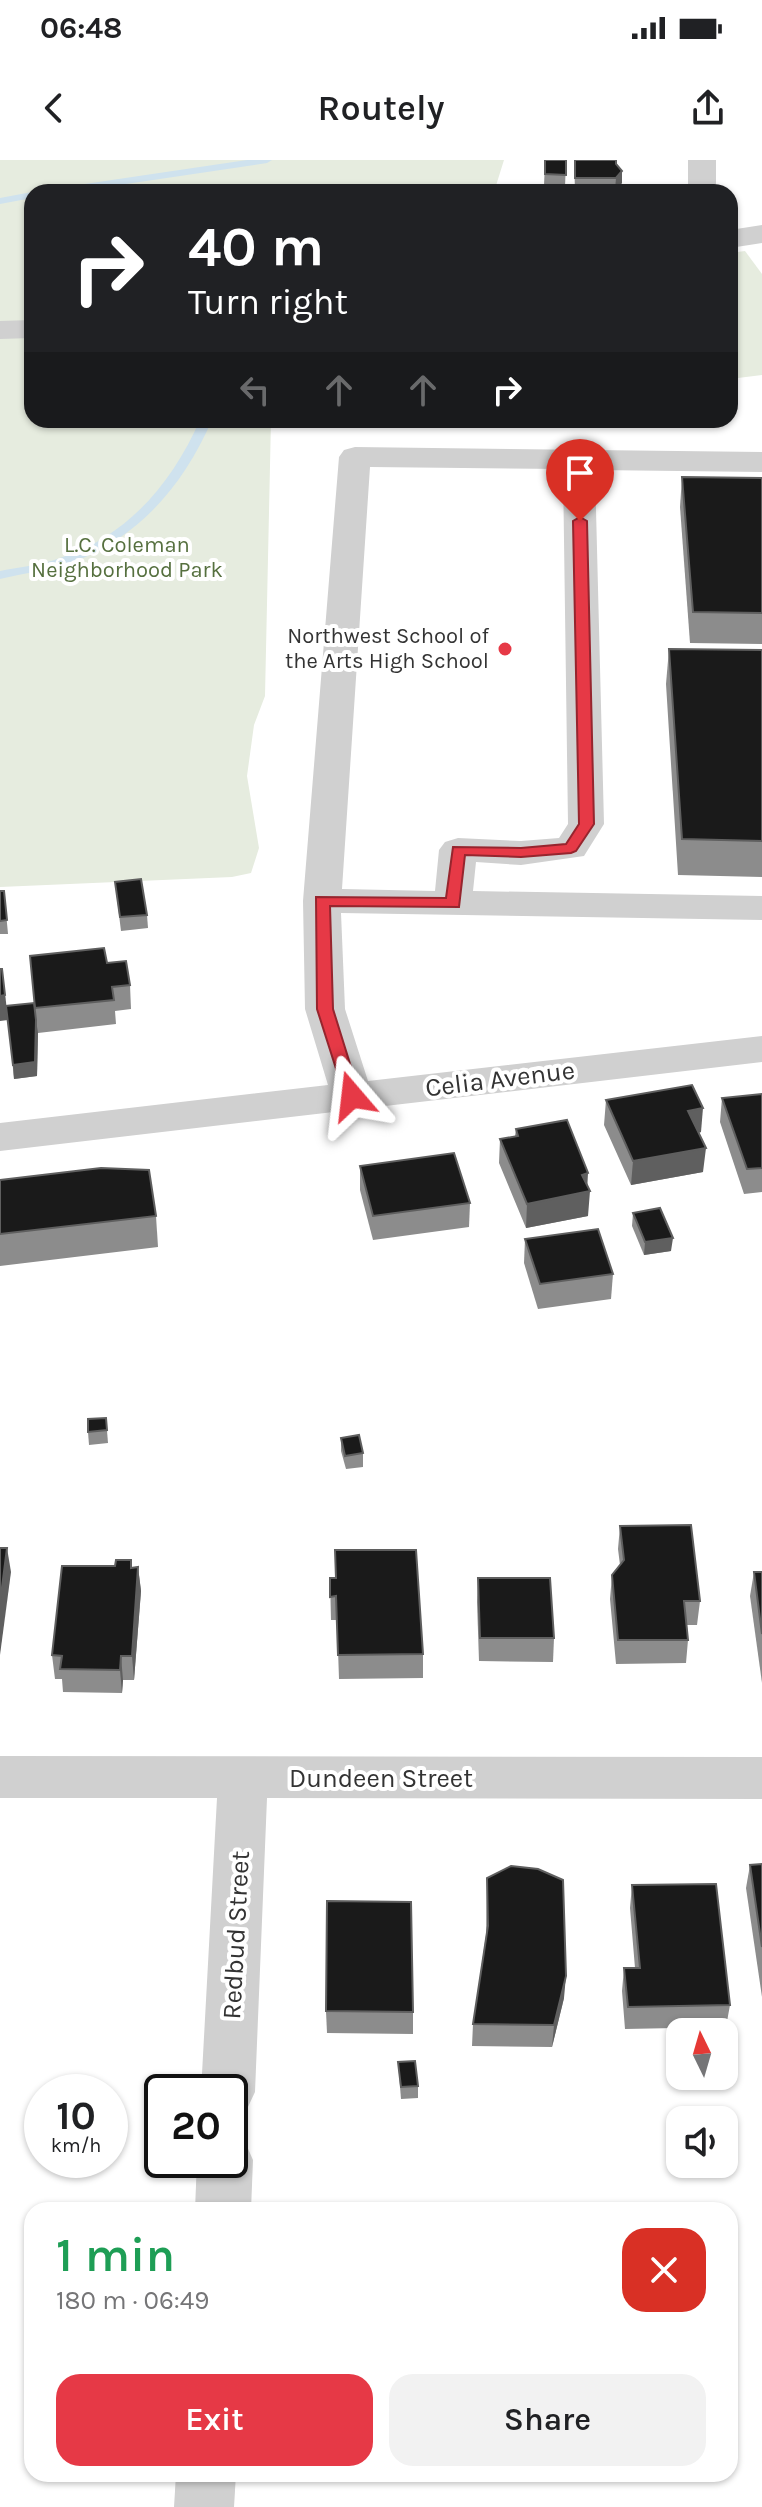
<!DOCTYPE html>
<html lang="en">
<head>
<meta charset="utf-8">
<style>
	:root { --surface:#fff; --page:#f2f2f2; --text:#202124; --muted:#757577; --accent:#e63946 }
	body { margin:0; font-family:Karla,sans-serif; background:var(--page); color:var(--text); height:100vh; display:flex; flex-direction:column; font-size:30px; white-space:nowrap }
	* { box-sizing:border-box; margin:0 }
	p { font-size:26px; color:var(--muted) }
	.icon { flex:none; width:44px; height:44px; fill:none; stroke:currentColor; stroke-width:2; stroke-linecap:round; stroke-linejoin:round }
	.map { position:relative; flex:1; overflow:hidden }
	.drawer { position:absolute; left:24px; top:2042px; width:714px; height:280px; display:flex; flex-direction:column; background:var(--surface); border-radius:24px; box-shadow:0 2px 6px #0004 }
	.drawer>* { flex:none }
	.hud { position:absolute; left:24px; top:24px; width:714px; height:244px; border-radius:24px; box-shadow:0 2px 6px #0004; background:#202124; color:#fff; overflow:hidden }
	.needle { width:52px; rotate:355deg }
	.fabs { position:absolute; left:666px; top:1858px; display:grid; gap:16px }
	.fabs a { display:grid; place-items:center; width:72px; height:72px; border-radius:16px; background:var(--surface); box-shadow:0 2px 6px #0004; font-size:40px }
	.speed { position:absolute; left:24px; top:1914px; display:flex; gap:16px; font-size:40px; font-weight:700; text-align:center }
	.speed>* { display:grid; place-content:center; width:104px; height:104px; border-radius:50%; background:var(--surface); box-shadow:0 2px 6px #0004; line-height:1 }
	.speed small { font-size:20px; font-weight:400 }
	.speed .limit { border:4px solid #111; border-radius:12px; background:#fff; color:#111 }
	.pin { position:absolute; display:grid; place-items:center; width:68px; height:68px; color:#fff; margin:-82px -34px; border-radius:50% 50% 50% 0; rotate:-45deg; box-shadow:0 0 8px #0007 }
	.pin .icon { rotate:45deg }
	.me { position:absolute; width:88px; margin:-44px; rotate:343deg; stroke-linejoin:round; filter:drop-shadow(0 0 6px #0008) }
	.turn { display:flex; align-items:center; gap:28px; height:168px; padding:0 32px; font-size:36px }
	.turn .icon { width:104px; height:104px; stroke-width:2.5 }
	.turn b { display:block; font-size:56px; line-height:68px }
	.lanes { display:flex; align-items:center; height:76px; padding:0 32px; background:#0003; justify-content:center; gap:40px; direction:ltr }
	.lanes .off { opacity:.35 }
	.round { display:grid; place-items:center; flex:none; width:84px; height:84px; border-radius:24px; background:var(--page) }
	.overview { display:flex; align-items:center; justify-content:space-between; height:136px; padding:0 32px }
	h1 { font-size:48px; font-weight:600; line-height:60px; color:#1e9e55 }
	.button { display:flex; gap:16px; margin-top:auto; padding:16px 32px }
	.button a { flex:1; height:92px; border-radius:24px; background:var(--accent); color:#fff; font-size:32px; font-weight:600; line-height:92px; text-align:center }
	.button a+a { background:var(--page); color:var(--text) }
	.status { display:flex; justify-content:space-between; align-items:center; height:56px; padding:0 40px; background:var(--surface); direction:ltr }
	.status svg { height:22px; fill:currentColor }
	header { display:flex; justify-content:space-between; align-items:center; height:104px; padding:0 32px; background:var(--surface); font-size:36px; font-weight:600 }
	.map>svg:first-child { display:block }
</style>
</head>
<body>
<div class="status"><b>06:48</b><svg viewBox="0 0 49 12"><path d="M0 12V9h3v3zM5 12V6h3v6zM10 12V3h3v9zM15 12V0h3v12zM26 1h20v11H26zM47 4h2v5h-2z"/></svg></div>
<header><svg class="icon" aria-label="back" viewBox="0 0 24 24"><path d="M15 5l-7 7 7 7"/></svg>Routely<svg class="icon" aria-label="share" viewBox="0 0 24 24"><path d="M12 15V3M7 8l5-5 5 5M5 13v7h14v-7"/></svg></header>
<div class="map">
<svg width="762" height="2347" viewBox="0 0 762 2347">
	<rect width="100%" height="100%" fill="#fff"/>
	<g fill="#e6ecdf">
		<polygon points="0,0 504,0 494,32 32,32 32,260 271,260 265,536 254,565 247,616 259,688 251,713 232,717 0,727"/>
		<polygon points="745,91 762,114 762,215 730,219 730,93"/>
	</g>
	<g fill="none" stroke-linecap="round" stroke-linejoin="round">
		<g fill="#cfe2ee" fill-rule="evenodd">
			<polygon points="247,0 272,0 267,3 72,32 46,32 51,29"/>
			<polygon points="32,32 32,38 0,44 0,38"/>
			<path d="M200,260H212C184,324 140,377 73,402C49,411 24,413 0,419V411C20,407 41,405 60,398C128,376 172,323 200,260Z"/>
		</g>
		<g fill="#d0d0d0" fill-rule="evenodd">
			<rect x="688" y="0" width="28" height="32"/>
			<polygon points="762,65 762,83 730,88 730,70"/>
			<polygon points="32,160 32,178 0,179 0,161"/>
			<path d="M355,287L762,292V312L595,310L604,664L584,696L521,705L476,702L473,731L762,736V760L341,753L345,849L368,921L762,876V902L0,991V963L328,925L305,849L303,741L339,297L344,290ZM370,307L563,309L568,664L559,678L521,681L458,678L445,682L439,690L435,731L342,729Z"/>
			<polygon points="0,1596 762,1597 762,1639 267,1638 255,1932 247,1949 230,1956 230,1932 201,1932 217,1638 0,1638"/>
			<polygon points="230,1976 245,1982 253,2000 251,2050 195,2050 197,2000 230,2000"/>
			<polygon points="176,2314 236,2314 234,2347 174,2347"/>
		</g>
	</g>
	<g fill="#8c8c8c">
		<polygon points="545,0 566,0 565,27 544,26"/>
		<polygon points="574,0 616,4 622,11 622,23 615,30 575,30"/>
		<polygon points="682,317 762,318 762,484 690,483 680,347"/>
		<polygon points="669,489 762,490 762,717 678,715 666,524"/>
		<polygon points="115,722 147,755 148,768 121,771"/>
		<polygon points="0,731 4,731 8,774 0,774"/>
		<polygon points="107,803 130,825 131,849 115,851 116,864 38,873 37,916 14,919 7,846 34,843"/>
		<polygon points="762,934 762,1032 744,1034 720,962 722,938"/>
		<polygon points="606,940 701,972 699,973 703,1012 631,1025 604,965"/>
		<polygon points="516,969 587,1026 588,1056 526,1068 499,1003 500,979 515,976"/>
		<polygon points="360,1006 470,1043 469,1067 373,1080 360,1030"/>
		<polygon points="0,1020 156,1056 158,1087 0,1106"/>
		<polygon points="633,1053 671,1091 644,1095 632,1066"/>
		<polygon points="525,1079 613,1114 611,1139 538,1149 524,1103"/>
		<polygon points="106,1258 108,1283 89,1285 88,1272"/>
		<polygon points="341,1278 363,1293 363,1307 346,1309 341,1291"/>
		<polygon points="620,1366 700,1441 697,1465 687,1465 688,1480 686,1503 616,1504 610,1439 612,1415 620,1405 618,1389"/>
		<polygon points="138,1407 141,1431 134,1520 123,1520 122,1533 63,1532 62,1519 55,1519 52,1495 132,1408"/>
		<polygon points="754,1412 762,1412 762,1523 750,1436"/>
		<polygon points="330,1418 423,1494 423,1518 339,1519 337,1460 331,1460"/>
		<polygon points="478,1418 554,1478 553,1502 479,1501 477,1442"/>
		<polygon points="762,1704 762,1837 746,1728 750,1705"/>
		<polygon points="487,1718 564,1838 552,1887 472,1886 473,1864 486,1775"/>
		<polygon points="632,1725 730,1845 726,1867 625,1869 622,1831 624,1808 635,1808 630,1748"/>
		<polygon points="326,1851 413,1852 413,1874 327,1873"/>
		<polygon points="398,1902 418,1926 418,1938 401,1939"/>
	</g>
	<g fill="#5f5f5f">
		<polygon points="622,11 622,23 615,30 616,18"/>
		<polygon points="5,833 8,860 0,861 0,836"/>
		<polygon points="36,860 38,873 37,916 14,919 13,905"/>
		<polygon points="703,948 701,972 686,975 688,951"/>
		<polygon points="706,988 703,1012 631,1025 633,1001"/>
		<polygon points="588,1013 587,1032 590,1031 588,1056 526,1068 527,1044 582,1015"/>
		<polygon points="673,1078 671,1091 644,1095 645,1082"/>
		<polygon points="7,1388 11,1412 0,1495 0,1443"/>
		<polygon points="138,1407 141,1431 134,1520 132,1496"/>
		<polygon points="121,1496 123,1520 122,1533 120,1510"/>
		<polygon points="566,1816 564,1838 552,1887 554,1865"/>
	</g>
	<g fill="#1a1a1a" stroke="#5f5f5f" stroke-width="2">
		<polygon points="545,0 566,0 566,15 545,14"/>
		<polygon points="575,0 616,0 616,4 622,11 616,18 575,18"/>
		<polygon points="513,29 563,30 563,32 513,32"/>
		<rect x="576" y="30" width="42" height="2"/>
		<polygon points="682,317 762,318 762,453 693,452"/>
		<polygon points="669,489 762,490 762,681 682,679"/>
		<polygon points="141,719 147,755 120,757 115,722"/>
		<polygon points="0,731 4,731 7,760 0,761"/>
		<polygon points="104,788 107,803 126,801 130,825 112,827 114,840 35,848 30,796"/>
		<polygon points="0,809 2,809 5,835 0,836"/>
		<polygon points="34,843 36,860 35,902 13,905 6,846"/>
		<polygon points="692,925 703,948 688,951 706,988 633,1001 606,940"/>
		<polygon points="762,934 762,1008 747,1009 722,938"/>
		<polygon points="567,960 588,1013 582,1015 590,1031 527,1044 500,979 518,976 516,969"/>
		<polygon points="454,993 470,1043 373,1056 360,1006"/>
		<polygon points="101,1008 149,1010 156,1056 0,1074 0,1020"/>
		<polygon points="660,1048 673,1078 645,1082 633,1053"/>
		<polygon points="598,1069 613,1114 540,1124 525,1079"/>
		<polygon points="106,1258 107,1270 88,1272 88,1259"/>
		<polygon points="359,1275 363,1293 345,1296 341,1278"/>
		<polygon points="691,1365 700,1441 684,1441 688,1480 618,1480 612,1415 624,1400 620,1366"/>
		<polygon points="0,1388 7,1388 0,1443"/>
		<polygon points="335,1390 416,1390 423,1494 338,1495 336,1436 330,1437 330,1418 336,1418"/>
		<polygon points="116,1400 131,1400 131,1408 138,1407 132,1496 121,1496 120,1510 60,1509 62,1496 52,1495 62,1406 115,1406"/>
		<polygon points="754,1412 762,1412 762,1474"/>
		<polygon points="478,1418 550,1418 554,1478 480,1478"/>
		<polygon points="762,1704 762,1787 750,1705"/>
		<polygon points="511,1706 538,1709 563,1720 566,1816 554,1865 473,1864 488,1766 487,1718"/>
		<polygon points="716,1724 730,1845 628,1847 624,1808 640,1808 632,1725"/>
		<polygon points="327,1741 411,1742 413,1852 326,1851"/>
		<polygon points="415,1901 418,1926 401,1927 398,1902"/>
	</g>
	<polygon fill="#e63946" stroke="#96252e" stroke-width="2" points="580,357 587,361 594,664 576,691 571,693 521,697 465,695 459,747 330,746 333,849 360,936 358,940 346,940 317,849 316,737 446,738 453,687 521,688 566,684 579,664 573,361"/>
	<circle fill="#e63946" stroke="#fff" stroke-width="3" cx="505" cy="489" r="8"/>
	<g text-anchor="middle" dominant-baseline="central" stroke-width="8" stroke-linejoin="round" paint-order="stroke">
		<g font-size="22" fill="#56703f" stroke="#fff">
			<text x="127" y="385">L.C. Coleman<tspan x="127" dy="25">Neighborhood Park</tspan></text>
		</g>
		<g font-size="22" fill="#333" stroke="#fff" text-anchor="end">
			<text x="489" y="476">Northwest School of<tspan x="489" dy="25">the Arts High School</tspan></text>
		</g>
		<g font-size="26" fill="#333" stroke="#fff">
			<text transform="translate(500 919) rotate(-7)">Celia Avenue</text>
			<text x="381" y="1618">Dundeen Street</text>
			<text transform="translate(236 1775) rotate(-87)">Redbud Street</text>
		</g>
	</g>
</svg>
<div class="fabs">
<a><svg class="needle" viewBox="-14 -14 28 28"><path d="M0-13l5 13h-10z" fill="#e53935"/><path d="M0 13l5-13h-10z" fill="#757577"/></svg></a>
<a><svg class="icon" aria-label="sound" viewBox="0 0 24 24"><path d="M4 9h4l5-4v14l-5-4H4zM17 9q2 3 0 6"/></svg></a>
</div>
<div class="speed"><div>10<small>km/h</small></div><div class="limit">20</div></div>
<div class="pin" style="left:580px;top:361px;background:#d93025"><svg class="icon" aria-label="arrive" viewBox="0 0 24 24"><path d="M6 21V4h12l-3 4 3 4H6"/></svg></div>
<svg class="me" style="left:352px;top:936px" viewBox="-20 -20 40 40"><path d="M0-17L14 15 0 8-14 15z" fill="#e63946" stroke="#fff" stroke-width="4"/></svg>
<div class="hud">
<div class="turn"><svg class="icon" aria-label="right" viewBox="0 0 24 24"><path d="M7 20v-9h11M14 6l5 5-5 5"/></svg><div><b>40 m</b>Turn right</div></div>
<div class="lanes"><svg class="icon off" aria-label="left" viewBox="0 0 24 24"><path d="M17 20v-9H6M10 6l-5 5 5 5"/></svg><svg class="icon off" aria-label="ahead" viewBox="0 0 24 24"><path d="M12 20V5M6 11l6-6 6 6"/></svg><svg class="icon off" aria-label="ahead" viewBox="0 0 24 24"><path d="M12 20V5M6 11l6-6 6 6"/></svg><svg class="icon" aria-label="right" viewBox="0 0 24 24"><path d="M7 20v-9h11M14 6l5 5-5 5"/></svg></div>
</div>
<section class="drawer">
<div class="overview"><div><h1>1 min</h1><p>180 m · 06:49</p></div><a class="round" style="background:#d93025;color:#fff"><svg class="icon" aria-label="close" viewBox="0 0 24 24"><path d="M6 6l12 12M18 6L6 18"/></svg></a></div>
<div class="button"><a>Exit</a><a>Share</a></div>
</section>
</div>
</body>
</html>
